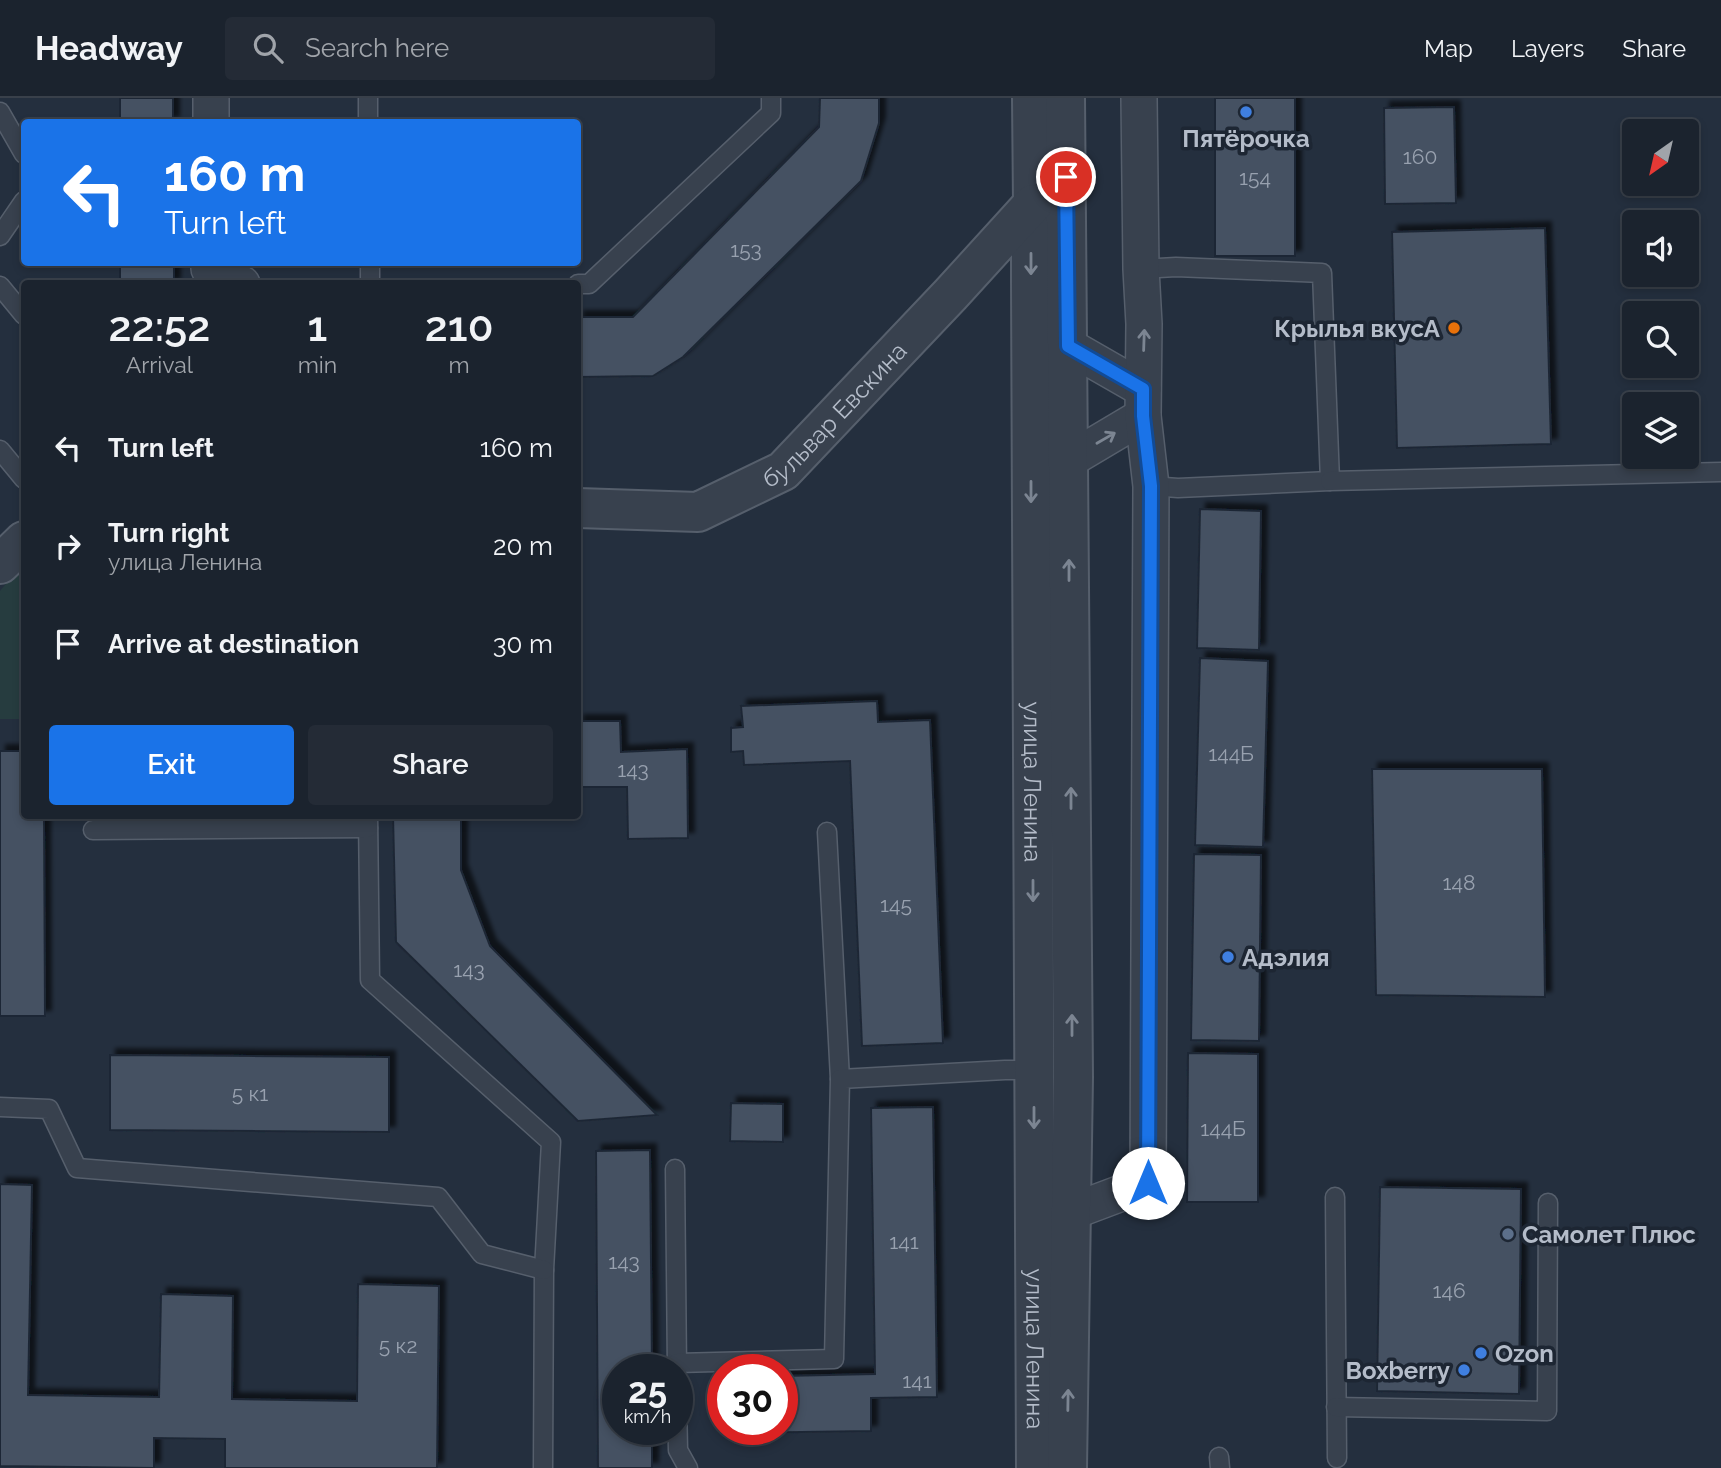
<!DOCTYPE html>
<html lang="en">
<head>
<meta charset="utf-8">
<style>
	:root { --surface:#1b232e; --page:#242b36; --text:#f1f3f6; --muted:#a0a4aa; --line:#39404a; --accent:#1a73e8 }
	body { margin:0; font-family:Raleway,sans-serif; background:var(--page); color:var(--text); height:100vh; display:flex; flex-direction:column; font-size:26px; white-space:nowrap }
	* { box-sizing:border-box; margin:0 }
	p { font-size:23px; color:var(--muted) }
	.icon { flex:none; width:38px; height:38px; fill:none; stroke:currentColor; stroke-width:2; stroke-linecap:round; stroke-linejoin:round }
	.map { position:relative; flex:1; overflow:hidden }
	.details { position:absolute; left:21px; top:182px; width:560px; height:539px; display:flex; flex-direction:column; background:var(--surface); border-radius:7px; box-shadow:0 4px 10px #0003,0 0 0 2px var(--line) }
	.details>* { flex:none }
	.banner { position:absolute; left:21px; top:21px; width:560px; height:147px; border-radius:7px; box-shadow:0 4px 10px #0003,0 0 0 2px var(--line); background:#1a73e8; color:#fff; overflow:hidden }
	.needle { width:46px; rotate:214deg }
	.buttons { position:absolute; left:1622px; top:21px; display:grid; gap:14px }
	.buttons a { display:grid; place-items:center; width:77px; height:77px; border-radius:7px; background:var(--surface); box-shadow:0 4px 10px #0003,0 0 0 2px var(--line); font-size:35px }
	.speed { position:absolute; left:602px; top:1256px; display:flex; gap:14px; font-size:35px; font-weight:700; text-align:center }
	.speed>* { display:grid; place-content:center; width:91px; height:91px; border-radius:50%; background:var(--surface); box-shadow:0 4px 10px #0003,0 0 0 2px var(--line); line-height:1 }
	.speed small { font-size:18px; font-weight:400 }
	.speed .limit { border:10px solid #d22; background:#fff; color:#111 }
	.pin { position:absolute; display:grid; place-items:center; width:60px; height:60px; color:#fff; margin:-30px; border:4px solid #fff; border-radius:50%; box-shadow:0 2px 7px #0007 }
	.me { position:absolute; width:77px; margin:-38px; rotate:0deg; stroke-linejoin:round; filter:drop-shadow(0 0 5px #0008) }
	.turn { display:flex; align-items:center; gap:24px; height:147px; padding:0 28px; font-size:32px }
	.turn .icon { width:91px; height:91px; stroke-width:2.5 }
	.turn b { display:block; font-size:49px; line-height:60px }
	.eta { display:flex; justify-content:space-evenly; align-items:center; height:119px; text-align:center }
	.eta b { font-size:42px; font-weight:600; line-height:49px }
	.action { display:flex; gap:14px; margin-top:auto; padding:14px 28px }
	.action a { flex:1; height:80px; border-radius:7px; background:var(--accent); color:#fff; font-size:28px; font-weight:600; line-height:80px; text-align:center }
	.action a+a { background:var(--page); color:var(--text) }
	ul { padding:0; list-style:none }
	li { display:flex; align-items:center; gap:21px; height:98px; padding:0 28px }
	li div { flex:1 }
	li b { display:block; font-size:26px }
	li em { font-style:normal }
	header { display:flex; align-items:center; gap:42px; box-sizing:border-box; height:98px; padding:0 35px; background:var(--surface); border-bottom:2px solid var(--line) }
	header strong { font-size:33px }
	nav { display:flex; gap:38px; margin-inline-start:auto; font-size:24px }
	.search { width:490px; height:63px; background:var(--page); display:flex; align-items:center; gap:18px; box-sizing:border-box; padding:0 24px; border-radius:7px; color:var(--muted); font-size:26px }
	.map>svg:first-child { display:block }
</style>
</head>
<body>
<header>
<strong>Headway</strong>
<div class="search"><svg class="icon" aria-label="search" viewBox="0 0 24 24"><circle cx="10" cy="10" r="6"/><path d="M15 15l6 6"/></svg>Search here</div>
<nav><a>Map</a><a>Layers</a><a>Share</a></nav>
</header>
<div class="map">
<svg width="1721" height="1370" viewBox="0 0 1721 1370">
	<defs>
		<filter id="shadow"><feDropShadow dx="6" dy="-6" stdDeviation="2" flood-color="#0009"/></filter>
	</defs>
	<rect width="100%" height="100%" fill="#242f3e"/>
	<polygon fill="#263c3f" points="24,464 24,621 0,621 0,493"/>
	<g fill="#455162" stroke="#1f2835" stroke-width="2" filter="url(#shadow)">
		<rect x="120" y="0" width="53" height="24"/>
		<polygon points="820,0 879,0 879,25 861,83 683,259 653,278 578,279 578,219 633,219 819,29"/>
		<rect x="1215" y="0" width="80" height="158"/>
		<polygon points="1454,9 1456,105 1385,106 1384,10"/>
		<polygon points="1545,130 1551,346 1397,350 1392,134"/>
		<rect x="120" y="164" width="54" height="22"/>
		<polygon points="1200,411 1261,413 1259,552 1197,550"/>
		<polygon points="1200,560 1268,563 1263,749 1195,747"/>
		<polygon points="877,603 878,624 930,622 943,945 862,948 850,663 744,667 743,653 731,654 731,630 743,629 741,608"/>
		<polygon points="578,623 620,623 621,654 687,651 688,740 628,741 627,689 578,689"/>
		<polygon points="0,653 24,653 24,718 44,718 45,918 0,918"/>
		<polygon points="1372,671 1542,671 1545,899 1376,897"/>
		<polygon points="393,718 461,718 461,772 490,848 657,1017 578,1023 396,844"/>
		<polygon points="1194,756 1261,757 1259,943 1191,942"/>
		<polygon points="1188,955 1258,956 1258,1104 1187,1104"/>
		<polygon points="110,957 389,959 389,1034 110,1032"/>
		<polygon points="731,1005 783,1006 783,1044 730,1043"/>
		<polygon points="933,1009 937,1299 871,1300 871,1333 726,1335 726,1332 782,1332 782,1278 875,1276 871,1010"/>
		<polygon points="650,1052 652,1272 618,1272 618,1332 652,1332 652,1370 598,1370 596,1053"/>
		<polygon points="0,1086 32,1087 28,1297 159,1299 161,1196 233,1198 232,1301 357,1303 358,1186 439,1188 437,1370 225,1370 225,1341 154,1340 154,1370 0,1368"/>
		<polygon points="1380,1089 1521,1091 1519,1296 1377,1293"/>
	</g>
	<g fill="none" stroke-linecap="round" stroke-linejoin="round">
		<defs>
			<g id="service">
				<polyline points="368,0 368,24"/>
				<polyline points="0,14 24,56"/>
				<polyline points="0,138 24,103"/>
				<polyline points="370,164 370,186"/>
				<polyline points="1141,171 1176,169 1322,175 1330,383 1178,390 1151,388"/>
				<polyline points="578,186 589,186 771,15 771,0"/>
				<polyline points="0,188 24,217"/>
				<polyline points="0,352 24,381"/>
				<polyline points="1330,383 1721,374"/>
				<polyline points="368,718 370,882 551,1044 544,1172 543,1370"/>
				<polyline points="93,732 368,730"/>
				<polyline points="827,734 840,981"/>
				<polyline points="0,1009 49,1011 77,1070 438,1099 482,1156 544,1172"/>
				<polyline points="675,1071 677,1272"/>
				<polyline points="1335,1099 1337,1360"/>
				<polyline points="677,1265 834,1261 840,981 1005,972 1033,972"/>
				<polyline points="677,1304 678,1352 688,1370"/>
				<polyline points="1336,1309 1547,1313 1548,1105"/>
				<polyline points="1219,1359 1220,1370"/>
			</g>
			<g id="minor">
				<polyline points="211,24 211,0"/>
				<polyline points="209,164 209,171 242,186"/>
				<polyline points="1068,248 1143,291"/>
				<polyline points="1069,362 1143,318"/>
				<polyline points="1071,1114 1148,1085 1151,388 1143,318 1144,226 1141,171 1139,0"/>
			</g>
			<g id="tertiary">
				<path id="s1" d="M1032,0L1033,106L1031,135V184L1036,1370"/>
				<polyline points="1065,0 1073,979 1067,1370"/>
				<path id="s2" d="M578,410L698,414L783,373L951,196L1033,106"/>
				<polyline points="0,466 24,443"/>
			</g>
		</defs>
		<use href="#service" stroke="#565f6c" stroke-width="21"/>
		<use href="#minor" stroke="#565f6c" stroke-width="38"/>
		<use href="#tertiary" stroke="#565f6c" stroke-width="42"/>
		<use href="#service" stroke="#38414e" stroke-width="18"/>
		<use href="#minor" stroke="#38414e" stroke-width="35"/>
		<use href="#tertiary" stroke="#38414e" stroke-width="38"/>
	</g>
	<defs><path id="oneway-shaft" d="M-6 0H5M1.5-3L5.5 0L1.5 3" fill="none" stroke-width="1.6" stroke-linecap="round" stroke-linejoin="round" transform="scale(1.75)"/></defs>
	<g stroke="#7c8592">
		<use href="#oneway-shaft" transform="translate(1031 166) rotate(90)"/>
		<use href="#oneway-shaft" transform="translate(1144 242) rotate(-88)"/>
		<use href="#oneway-shaft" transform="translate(1106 340) rotate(-30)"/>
		<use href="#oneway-shaft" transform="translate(1031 394) rotate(90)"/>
		<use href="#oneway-shaft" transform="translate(1069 472) rotate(-90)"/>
		<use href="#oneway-shaft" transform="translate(1071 700) rotate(-90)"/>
		<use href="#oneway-shaft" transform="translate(1033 793) rotate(90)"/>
		<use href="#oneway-shaft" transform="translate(1072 927) rotate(-90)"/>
		<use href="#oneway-shaft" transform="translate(1034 1020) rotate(90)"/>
		<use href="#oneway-shaft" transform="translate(1068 1302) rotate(-89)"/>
	</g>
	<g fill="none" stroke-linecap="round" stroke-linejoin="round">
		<defs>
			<polyline id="route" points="1066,79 1068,248 1143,291 1143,318 1151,388 1148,1085"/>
		</defs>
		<use href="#route" stroke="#114b97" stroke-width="18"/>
		<use href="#route" stroke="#1a73e8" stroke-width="12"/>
	</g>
	<g fill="#3f7fe0" stroke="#1d2633" stroke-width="2.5">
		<circle cx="1246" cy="14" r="7"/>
		<circle cx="1228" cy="859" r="7"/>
		<circle cx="1481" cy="1255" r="7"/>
		<circle cx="1464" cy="1272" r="7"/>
	</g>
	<circle fill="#e8710a" stroke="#1d2633" stroke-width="2.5" cx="1454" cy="230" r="7"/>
	<circle fill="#5c6f8a" stroke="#1d2633" stroke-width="2.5" cx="1508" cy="1136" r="7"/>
	<g text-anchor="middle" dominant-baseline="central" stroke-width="7" stroke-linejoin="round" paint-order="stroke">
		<g font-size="21" fill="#98a1af">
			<text x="1420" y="58">160</text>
			<text x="1255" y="79">154</text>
			<text x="746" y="151">153</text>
			<text x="1231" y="655">144Б</text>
			<text x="633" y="671">143</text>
			<text x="1459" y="784">148</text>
			<text x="896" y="806">145</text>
			<text x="469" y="871">143</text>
			<text x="250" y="995">5 к1</text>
			<text x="1223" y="1030">144Б</text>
			<text x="904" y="1143">141</text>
			<text x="624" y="1163">143</text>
			<text x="1449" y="1192">146</text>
			<text x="398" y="1247">5 к2</text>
			<text x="917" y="1282">141</text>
		</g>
		<g font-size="24" font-weight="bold" fill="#b4bcc9" stroke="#1d2633" text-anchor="start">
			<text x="1246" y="40" text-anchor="middle">Пятёрочка</text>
			<text x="1440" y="230" text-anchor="end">Крылья вкусА</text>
			<text x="1242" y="859">Адэлия</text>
			<text x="1522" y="1136">Самолет Плюс</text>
			<text x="1495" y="1255">Ozon</text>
			<text x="1450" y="1272" text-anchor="end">Boxberry</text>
		</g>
		<g font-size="24" fill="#b4bcc9" stroke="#1d2633">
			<text stroke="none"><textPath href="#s2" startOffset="290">бульвар Евскина</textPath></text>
			<text stroke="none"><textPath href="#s1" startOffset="684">улица Ленина</textPath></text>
			<text stroke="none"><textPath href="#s1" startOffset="1251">улица Ленина</textPath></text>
		</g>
	</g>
</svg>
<div class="buttons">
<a><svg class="needle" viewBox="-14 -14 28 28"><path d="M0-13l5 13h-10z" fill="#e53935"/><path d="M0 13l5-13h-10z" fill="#a0a4aa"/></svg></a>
<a><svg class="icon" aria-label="sound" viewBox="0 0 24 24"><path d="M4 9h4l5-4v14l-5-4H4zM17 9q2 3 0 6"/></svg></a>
<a><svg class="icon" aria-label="search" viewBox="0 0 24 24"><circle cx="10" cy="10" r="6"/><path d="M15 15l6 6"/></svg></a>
<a><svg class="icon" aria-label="layers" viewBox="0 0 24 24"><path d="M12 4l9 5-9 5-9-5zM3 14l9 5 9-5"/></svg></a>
</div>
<div class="speed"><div>25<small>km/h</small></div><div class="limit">30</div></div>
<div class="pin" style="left:1066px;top:79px;background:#d93025"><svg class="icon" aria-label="arrive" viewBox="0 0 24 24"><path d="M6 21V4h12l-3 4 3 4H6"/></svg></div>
<svg class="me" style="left:1148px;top:1085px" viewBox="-20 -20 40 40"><circle r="19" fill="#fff"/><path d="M0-13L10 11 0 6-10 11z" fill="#1a73e8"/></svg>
<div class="banner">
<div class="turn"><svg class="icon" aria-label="left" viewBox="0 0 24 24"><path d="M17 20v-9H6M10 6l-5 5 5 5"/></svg><div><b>160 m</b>Turn left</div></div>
</div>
<section class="details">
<div class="eta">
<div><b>22:52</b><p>Arrival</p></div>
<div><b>1</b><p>min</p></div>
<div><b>210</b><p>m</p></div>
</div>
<ul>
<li><svg class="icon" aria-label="left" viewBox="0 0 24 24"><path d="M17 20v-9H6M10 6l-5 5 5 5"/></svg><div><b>Turn left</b></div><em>160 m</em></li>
<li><svg class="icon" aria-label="right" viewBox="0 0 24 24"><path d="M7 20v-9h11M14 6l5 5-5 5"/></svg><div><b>Turn right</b><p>улица Ленина</p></div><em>20 m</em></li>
<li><svg class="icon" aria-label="arrive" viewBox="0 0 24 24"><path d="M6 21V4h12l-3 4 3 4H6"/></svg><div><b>Arrive at destination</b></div><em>30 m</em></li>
</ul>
<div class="action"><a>Exit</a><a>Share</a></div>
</section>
</div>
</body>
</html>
